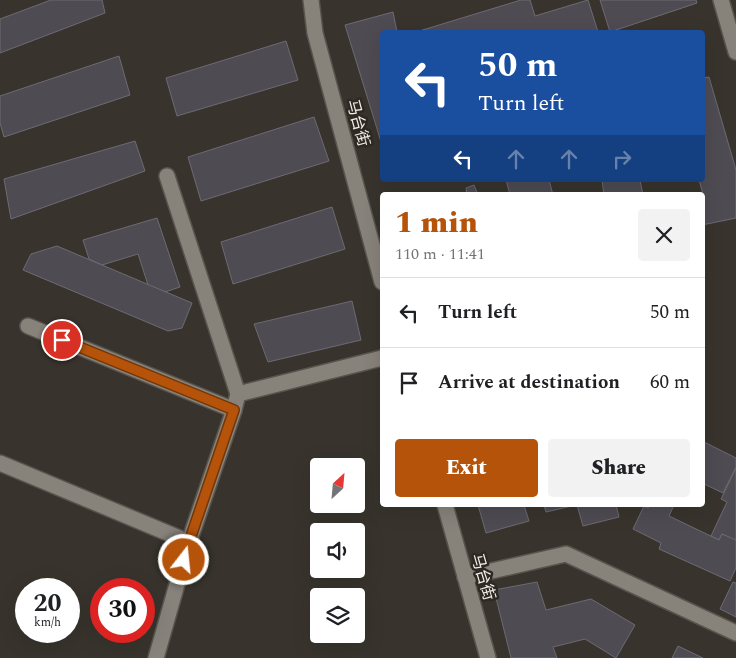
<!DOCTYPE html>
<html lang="en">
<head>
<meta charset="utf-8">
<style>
	:root { --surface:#fff; --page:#f2f2f2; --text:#202124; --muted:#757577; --line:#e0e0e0; --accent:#b45309 }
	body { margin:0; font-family:Spectral,"Noto Sans SC",serif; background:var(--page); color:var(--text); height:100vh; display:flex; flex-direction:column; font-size:19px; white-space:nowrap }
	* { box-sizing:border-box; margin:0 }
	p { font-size:16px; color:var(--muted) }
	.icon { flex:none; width:28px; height:28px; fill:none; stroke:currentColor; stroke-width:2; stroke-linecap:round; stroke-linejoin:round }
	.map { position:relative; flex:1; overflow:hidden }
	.panel { position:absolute; left:380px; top:192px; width:325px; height:315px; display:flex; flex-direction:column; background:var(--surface); border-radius:5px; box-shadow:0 5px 20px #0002 }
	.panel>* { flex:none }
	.top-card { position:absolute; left:380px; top:30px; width:325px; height:152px; border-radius:5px; box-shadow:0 5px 20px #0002; background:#1a4fa0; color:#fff; overflow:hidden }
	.needle { width:32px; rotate:26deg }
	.fabs { position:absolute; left:310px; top:458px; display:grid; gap:10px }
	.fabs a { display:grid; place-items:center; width:55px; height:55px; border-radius:5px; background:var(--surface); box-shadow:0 5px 20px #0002; font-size:25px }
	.speed { position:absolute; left:15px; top:578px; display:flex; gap:10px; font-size:25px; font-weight:700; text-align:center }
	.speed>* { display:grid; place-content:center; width:65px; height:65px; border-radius:50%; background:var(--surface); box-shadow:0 5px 20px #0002; line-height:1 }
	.speed small { font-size:12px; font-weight:400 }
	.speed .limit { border:8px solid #d22; background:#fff; color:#111 }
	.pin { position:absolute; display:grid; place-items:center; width:42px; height:42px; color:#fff; margin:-21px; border:2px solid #fff; border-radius:50%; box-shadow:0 1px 5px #0007 }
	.me { position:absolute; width:55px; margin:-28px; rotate:16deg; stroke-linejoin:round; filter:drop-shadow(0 0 4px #0008) }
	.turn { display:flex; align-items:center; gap:18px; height:105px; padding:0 15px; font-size:22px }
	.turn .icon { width:65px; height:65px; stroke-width:2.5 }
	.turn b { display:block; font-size:35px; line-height:42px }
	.lanes { display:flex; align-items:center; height:48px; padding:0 15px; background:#0003; justify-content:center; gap:25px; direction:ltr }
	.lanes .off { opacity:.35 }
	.round { display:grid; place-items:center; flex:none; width:52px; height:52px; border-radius:5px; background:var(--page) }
	.headline { display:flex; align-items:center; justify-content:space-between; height:85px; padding:0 15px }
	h1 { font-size:30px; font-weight:800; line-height:38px; color:var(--accent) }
	.action { display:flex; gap:10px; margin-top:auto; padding:10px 15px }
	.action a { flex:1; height:58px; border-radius:5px; background:var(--accent); color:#fff; font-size:20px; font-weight:800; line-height:58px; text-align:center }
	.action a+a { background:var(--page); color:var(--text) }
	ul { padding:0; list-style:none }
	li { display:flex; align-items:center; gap:15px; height:70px; padding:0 15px; border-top:1px solid var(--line) }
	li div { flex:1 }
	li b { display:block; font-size:19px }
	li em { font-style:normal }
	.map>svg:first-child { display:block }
</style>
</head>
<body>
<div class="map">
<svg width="736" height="658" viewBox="0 0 736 658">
	<rect width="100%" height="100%" fill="#38342d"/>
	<g fill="#4e4b53" stroke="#6d6a73">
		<polygon points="51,0 102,0 105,13 0,53 0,19"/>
		<polygon points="521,0 530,0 535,16 588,0 598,32 416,32"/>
		<polygon points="600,0 696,0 697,3 610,32"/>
		<polygon points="393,12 397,32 382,32 382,145 345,25"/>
		<polygon points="286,41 298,80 177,116 166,78"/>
		<polygon points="119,56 130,95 4,137 0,123 0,96"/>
		<polygon points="709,77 736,170 736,218 702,225 702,195 700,195 703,194 699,180 702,180 702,78"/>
		<polygon points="314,117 329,161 201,201 188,157"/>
		<polygon points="135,141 145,171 11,219 4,179"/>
		<polygon points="506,180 549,180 553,195 510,195"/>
		<polygon points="602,180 640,180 643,195 604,195"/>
		<polygon points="474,185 478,195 467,195 466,188"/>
		<polygon points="332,207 345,249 233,284 221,242"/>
		<polygon points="157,218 180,287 165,292 148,285 138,254 102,265 89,259 83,240"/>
		<polygon points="57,246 192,303 182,328 168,331 23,270 31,254"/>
		<polygon points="352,301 361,340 268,362 254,324"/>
		<polygon points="702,441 736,458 736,467 723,493 702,483"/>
		<polygon points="736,468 736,541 722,534 719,540 711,536 727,502 721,499"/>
		<polygon points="478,505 524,505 529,521 486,533"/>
		<polygon points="544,505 576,505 546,512"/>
		<polygon points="577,505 616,505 619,517 583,526"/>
		<polygon points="650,505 674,505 669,516 719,540 722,534 736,540 736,568 730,581 659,549 661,543 633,529 644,506 648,508"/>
		<polygon points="537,582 546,610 591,599 635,625 616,658 585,639 553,647 557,658 511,658 494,590"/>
		<polygon points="733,582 736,583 736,617 720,609"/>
		<polygon points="678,646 703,658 672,658"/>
	</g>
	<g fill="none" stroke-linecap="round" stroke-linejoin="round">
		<defs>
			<g id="minor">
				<polyline points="311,0 315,33 382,282"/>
				<polyline points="721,0 736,52"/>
				<polyline points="167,176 238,394"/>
				<polyline points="28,326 234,410"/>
				<polyline points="0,463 189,542 156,658"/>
				<polyline points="445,505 488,658"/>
				<polyline points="189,542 234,410 238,394 382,358"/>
				<polyline points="465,577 566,554 736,633"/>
			</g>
		</defs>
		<use href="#minor" stroke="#57534d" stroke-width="18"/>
		<use href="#minor" stroke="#87837b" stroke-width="15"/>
	</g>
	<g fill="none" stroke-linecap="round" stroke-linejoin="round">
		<defs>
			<polyline id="route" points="62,340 234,410 189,542 184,560"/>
		</defs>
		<use href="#route" stroke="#753606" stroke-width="12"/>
		<use href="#route" stroke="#b45309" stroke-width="9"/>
	</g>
	<g text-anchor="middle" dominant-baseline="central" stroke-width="5" stroke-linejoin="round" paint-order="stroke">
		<g font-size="16" fill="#f2f0eb" stroke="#2e2a23">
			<text transform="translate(358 123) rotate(75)">马台街</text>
			<text transform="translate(483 577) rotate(74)">马台街</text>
		</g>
	</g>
</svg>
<div class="fabs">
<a><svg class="needle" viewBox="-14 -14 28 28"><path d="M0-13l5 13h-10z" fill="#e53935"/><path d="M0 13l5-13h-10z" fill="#757577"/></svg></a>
<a><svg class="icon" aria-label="sound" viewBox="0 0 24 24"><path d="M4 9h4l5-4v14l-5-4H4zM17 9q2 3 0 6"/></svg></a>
<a><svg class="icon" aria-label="layers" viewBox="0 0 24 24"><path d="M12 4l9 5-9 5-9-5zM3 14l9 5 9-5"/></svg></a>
</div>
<div class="speed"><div>20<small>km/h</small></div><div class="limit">30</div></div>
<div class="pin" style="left:62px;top:340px;background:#d93025"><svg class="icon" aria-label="arrive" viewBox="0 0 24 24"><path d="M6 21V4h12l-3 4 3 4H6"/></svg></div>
<svg class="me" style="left:184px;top:560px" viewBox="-20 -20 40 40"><circle r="17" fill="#b45309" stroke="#fff" stroke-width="3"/><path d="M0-11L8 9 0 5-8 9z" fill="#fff"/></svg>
<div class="top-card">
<div class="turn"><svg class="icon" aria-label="left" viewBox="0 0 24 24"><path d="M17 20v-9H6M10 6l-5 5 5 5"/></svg><div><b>50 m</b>Turn left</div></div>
<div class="lanes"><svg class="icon" aria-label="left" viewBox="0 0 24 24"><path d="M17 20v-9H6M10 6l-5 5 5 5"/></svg><svg class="icon off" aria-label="ahead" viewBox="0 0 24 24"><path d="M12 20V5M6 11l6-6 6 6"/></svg><svg class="icon off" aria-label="ahead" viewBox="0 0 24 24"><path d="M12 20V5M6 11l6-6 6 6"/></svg><svg class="icon off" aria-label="right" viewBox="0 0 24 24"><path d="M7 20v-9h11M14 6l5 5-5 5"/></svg></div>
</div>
<section class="panel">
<div class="headline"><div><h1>1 min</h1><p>110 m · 11:41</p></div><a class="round"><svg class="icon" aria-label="close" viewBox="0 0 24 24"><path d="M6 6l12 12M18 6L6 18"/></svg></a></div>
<ul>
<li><svg class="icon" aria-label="left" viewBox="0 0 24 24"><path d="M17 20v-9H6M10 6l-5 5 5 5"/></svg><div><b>Turn left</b></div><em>50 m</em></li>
<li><svg class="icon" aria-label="arrive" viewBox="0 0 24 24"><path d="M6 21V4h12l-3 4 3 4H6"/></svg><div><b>Arrive at destination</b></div><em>60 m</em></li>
</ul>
<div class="action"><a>Exit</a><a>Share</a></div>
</section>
</div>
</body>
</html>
